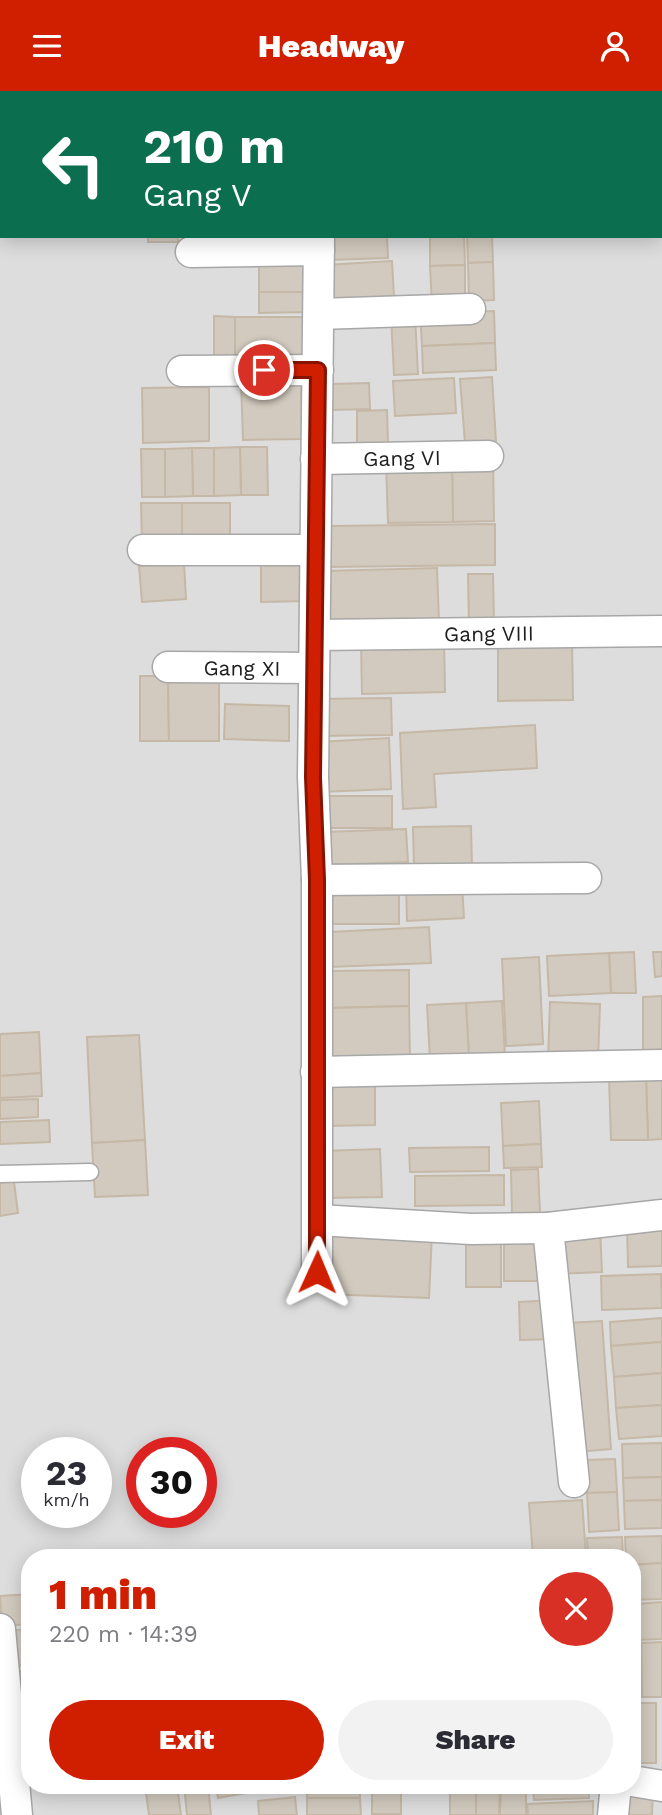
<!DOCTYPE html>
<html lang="en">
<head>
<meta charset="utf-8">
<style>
	:root { --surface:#fff; --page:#f2f2f3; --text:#2b2b33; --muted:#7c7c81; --accent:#d01e00 }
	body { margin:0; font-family:"Work Sans",sans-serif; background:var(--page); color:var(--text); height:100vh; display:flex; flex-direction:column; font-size:26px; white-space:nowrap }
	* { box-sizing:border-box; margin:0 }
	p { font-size:23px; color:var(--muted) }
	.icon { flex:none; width:38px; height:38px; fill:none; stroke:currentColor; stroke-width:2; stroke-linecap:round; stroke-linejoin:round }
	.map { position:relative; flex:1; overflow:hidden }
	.sheet { position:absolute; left:21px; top:1458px; width:620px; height:245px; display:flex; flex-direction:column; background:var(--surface); border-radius:28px; box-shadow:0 4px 18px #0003 }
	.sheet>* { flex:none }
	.guide { position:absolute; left:0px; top:0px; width:663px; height:147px; box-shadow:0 4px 18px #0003; background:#0b6e4f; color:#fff; overflow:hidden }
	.speed { position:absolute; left:21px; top:1346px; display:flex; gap:14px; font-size:35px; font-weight:700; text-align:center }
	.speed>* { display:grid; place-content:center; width:91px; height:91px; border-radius:50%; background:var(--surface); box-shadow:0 4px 18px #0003; line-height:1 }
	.speed small { font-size:18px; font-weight:400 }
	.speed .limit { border:10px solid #d22; background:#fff; color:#111 }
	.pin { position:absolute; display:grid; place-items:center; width:60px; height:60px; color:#fff; margin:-30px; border:4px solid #fff; border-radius:50%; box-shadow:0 2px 7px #0007 }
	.me { position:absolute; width:77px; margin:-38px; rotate:1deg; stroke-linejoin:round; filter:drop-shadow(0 0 5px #0008) }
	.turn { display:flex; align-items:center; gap:24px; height:147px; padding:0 28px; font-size:32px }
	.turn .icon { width:91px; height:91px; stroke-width:2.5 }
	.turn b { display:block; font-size:49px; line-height:60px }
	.round { display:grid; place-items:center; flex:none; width:74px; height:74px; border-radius:37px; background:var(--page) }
	.overview { display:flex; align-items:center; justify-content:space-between; height:119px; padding:0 28px }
	h1 { font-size:42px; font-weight:800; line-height:52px; color:var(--accent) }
	.action { display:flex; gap:14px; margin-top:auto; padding:14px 28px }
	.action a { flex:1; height:80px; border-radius:42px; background:var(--accent); color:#fff; font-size:28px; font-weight:800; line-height:80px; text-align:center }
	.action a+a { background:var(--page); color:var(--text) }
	header { display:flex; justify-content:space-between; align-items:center; height:91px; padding:0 28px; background:var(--accent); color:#fff; font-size:32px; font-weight:800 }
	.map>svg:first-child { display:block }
</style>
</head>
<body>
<header><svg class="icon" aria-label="menu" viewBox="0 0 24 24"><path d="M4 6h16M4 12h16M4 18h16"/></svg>Headway<svg class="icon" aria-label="person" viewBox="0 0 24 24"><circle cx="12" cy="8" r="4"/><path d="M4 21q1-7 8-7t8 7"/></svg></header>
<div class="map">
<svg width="662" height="1724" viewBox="0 0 662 1724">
	<rect width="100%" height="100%" fill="#f2efe6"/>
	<path fill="#dedddd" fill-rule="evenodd" d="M0,0H662V1724H0ZM2,2H662V145H2ZM37,1362H96V1421H37ZM142,1362H201V1421H142ZM30,1466H632V1694H30Z"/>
	<g fill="#d2cabe" stroke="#c5b8a7" stroke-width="2">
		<rect x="265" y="0" width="38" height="2"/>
		<rect x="342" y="0" width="65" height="2"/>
		<polygon points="624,0 662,0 662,102 662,2"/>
		<polygon points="0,85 2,85 0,118"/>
		<rect x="148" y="145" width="30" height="6"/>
		<polygon points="327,145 387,145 388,167 328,169"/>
		<polygon points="464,145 465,174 430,175 430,146"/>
		<polygon points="467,145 492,145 493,171 468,172"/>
		<rect x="259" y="168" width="50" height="33"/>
		<polygon points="392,170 394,205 326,209 324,174"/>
		<polygon points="493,171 494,209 469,210 468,172"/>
		<polygon points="465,174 465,213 432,214 430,175"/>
		<polygon points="259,201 309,201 308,221 259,222"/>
		<polygon points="494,220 495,252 422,255 420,223"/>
		<polygon points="415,224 418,283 394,284 391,226"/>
		<polygon points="214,225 235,226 235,271 214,271"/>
		<rect x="235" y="226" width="73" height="45"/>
		<polygon points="495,252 496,279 423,282 422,255"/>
		<polygon points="492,286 496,350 465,352 460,288"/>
		<polygon points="454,287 456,322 395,325 393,290"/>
		<polygon points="301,289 302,348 243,349 241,290"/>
		<polygon points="369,292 370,318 329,319 329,293"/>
		<polygon points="209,296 209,350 143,352 142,297"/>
		<polygon points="387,319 388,352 357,352 357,320"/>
		<polygon points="240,356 267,356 268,404 241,404"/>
		<polygon points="240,356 241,404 214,405 214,357"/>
		<polygon points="192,357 214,357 214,405 193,405"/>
		<polygon points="192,357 193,405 165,406 165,358"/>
		<polygon points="141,358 165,358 165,406 142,406"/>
		<polygon points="493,368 494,430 453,431 452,369"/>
		<polygon points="452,369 453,431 388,432 386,370"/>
		<polygon points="141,412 182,412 182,453 142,453"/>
		<rect x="182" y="412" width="48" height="41"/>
		<polygon points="495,433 495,474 325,476 325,435"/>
		<polygon points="307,468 307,510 261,511 261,469"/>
		<polygon points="184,472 186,508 142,511 139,475"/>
		<polygon points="437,477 439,532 326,536 324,480"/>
		<polygon points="468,483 493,483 494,534 469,534"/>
		<polygon points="444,550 445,601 362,603 361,552"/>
		<polygon points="572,553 573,609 498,610 498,554"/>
		<polygon points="140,585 168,585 169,650 140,650"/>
		<polygon points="168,585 219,585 219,650 169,650"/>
		<polygon points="391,607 392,644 316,645 315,608"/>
		<polygon points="225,613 289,615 289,650 224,648"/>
		<polygon points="535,634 537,677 434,683 436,716 403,718 400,642"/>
		<polygon points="389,647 391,698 321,701 318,651"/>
		<rect x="327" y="705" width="65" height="32"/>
		<polygon points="471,735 472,775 414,776 413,736"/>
		<polygon points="406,738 408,771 325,774 324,741"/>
		<polygon points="462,792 464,827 407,830 406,795"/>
		<rect x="326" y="797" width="73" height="36"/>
		<polygon points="429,836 431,872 330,876 329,841"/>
		<polygon points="634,861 636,902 611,902 609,862"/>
		<polygon points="653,861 662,861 662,885 655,886"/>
		<polygon points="609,862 611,902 549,905 547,865"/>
		<polygon points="539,866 543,953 506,955 502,868"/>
		<polygon points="409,879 409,915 330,917 329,880"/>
		<polygon points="662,905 662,967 643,968 643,906"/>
		<polygon points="502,910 505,965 469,967 466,912"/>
		<polygon points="550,911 600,913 598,970 548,968"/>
		<polygon points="466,912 469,967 430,969 427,914"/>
		<polygon points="409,915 410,968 331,969 330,917"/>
		<polygon points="39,941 41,982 0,985 0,943"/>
		<polygon points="139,944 145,1049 92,1052 87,946"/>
		<polygon points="41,982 42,1005 0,1007 0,985"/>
		<polygon points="662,984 662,1048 648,1049 646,985"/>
		<polygon points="646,985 648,1049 611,1049 609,986"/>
		<polygon points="324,993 375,993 375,1034 325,1035"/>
		<polygon points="38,1008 38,1026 0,1028 0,1009"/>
		<polygon points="539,1010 541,1053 503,1055 501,1012"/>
		<polygon points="49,1029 50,1051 0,1053 0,1031"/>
		<polygon points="145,1049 148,1104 95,1106 92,1052"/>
		<polygon points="541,1053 542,1076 504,1077 503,1055"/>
		<polygon points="489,1056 489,1080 410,1081 409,1057"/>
		<polygon points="380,1058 382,1106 322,1107 321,1060"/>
		<polygon points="538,1078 540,1122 512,1123 511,1079"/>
		<polygon points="13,1083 18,1122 0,1125 0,1085"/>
		<polygon points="504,1084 504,1114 415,1115 415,1085"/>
		<polygon points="662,1129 662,1175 628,1176 627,1130"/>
		<polygon points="600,1136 602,1181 555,1183 553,1138"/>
		<polygon points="325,1138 432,1142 429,1207 323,1203"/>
		<rect x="466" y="1145" width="35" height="51"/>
		<polygon points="547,1147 547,1190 504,1190 504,1148"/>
		<polygon points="661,1183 662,1217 602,1219 601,1185"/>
		<polygon points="556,1209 557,1248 520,1249 519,1211"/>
		<polygon points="662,1227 662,1251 611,1255 610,1231"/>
		<polygon points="602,1230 611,1358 576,1361 568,1232"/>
		<polygon points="662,1251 662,1282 614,1286 611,1255"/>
		<polygon points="662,1282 662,1314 616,1317 614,1286"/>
		<polygon points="662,1314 662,1345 619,1348 616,1317"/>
		<polygon points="662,1352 662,1386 623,1387 622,1353"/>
		<polygon points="615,1368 617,1401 587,1402 585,1369"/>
		<polygon points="662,1386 662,1409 624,1410 623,1387"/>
		<polygon points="617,1401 619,1439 589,1441 587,1402"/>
		<polygon points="582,1409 586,1465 533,1466 529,1412"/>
		<polygon points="662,1409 662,1437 625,1438 624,1410"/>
		<polygon points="662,1445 662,1472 632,1474 632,1466 626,1466 625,1446"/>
		<polygon points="622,1446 623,1466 588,1466 587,1447"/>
		<polygon points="662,1472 662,1508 632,1509 632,1474"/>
		<polygon points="30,1503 30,1533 2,1535 0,1505"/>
		<polygon points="662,1511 662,1548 637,1549 635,1513"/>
		<polygon points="29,1538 30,1574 5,1576 2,1540"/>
		<polygon points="662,1551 662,1606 642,1606 641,1552"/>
		<polygon points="632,1578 635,1578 636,1609 632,1609"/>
		<polygon points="30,1579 30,1604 17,1605 14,1581"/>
		<polygon points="30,1604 30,1623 19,1625 17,1605"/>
		<rect x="639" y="1612" width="17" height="60"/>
		<polygon points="30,1628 30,1653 19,1654 16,1630"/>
		<polygon points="145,1694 177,1694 181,1724 149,1724"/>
		<polygon points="184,1694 208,1694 211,1724 187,1724"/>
		<polygon points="216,1694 245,1694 246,1702 218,1707"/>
		<polygon points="255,1694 272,1694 273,1701 257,1702"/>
		<rect x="307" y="1694" width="53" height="13"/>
		<rect x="372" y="1694" width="29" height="29"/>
		<rect x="450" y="1694" width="26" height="30"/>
		<polygon points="476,1694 500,1694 499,1724 476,1724"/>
		<polygon points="501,1694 526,1694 526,1724 500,1724"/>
		<polygon points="533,1694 588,1694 589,1707 534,1709"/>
		<polygon points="616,1697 653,1698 652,1724 616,1724"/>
		<polygon points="295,1706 297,1724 259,1724 258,1710"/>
		<polygon points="307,1707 360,1707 361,1724 307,1724"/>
		<polygon points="593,1710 593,1724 528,1724 527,1713"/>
	</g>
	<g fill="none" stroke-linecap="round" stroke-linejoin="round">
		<defs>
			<polyline id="service" points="0,1083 90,1081"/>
			<g id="minor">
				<polyline points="321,2 321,0"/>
				<polyline points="191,161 319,159"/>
				<polyline points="319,223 470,218"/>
				<polyline points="182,280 318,279"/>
				<path id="s1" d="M316,368L488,365"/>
				<polyline points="143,459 315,459"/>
				<path id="s2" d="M316,544L662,540"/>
				<path id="s3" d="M168,576L313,577"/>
				<polyline points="317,789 586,787"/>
				<polyline points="316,981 662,974"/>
				<polyline points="318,1129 471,1138 548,1137"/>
				<polyline points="317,1181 317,789 313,686 319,145"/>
				<polyline points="574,1391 548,1137 662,1124"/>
				<polyline points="0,1538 17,1724"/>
				<polyline points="632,1690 662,1695"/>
				<polyline points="613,1724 616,1694"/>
			</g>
		</defs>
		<use href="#service" stroke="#a7a7a7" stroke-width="19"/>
		<use href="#minor" stroke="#a7a7a7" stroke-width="33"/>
		<use href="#service" stroke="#fff" stroke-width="16"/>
		<use href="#minor" stroke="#fff" stroke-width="30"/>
	</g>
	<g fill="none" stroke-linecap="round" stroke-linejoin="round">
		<defs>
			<polyline id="route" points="264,279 318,279 313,686 317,789 317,1181"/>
		</defs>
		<use href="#route" stroke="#871400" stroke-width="18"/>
		<use href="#route" stroke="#d01e00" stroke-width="12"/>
	</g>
	<g text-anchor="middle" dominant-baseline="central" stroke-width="5" stroke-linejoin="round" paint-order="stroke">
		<g font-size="21" fill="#202020" stroke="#fff">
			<text stroke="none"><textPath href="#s1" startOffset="86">Gang VI</textPath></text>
			<text stroke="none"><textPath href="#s2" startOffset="173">Gang VIII</textPath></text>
			<text stroke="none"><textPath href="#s3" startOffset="74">Gang XI</textPath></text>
		</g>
	</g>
</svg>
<div class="speed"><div>23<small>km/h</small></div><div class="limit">30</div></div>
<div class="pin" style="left:264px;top:279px;background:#d93025"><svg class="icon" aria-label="arrive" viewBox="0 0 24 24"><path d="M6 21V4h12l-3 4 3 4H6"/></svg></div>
<svg class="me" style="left:317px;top:1181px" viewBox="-20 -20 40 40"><path d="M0-17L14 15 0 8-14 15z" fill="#d01e00" stroke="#fff" stroke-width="4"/></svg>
<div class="guide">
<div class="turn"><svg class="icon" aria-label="left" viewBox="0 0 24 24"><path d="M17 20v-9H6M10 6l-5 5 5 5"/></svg><div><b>210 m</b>Gang V</div></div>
</div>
<section class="sheet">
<div class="overview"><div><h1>1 min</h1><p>220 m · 14:39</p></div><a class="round" style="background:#d93025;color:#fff"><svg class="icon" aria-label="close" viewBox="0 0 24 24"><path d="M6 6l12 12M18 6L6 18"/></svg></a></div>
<div class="action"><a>Exit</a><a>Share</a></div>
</section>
</div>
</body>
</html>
